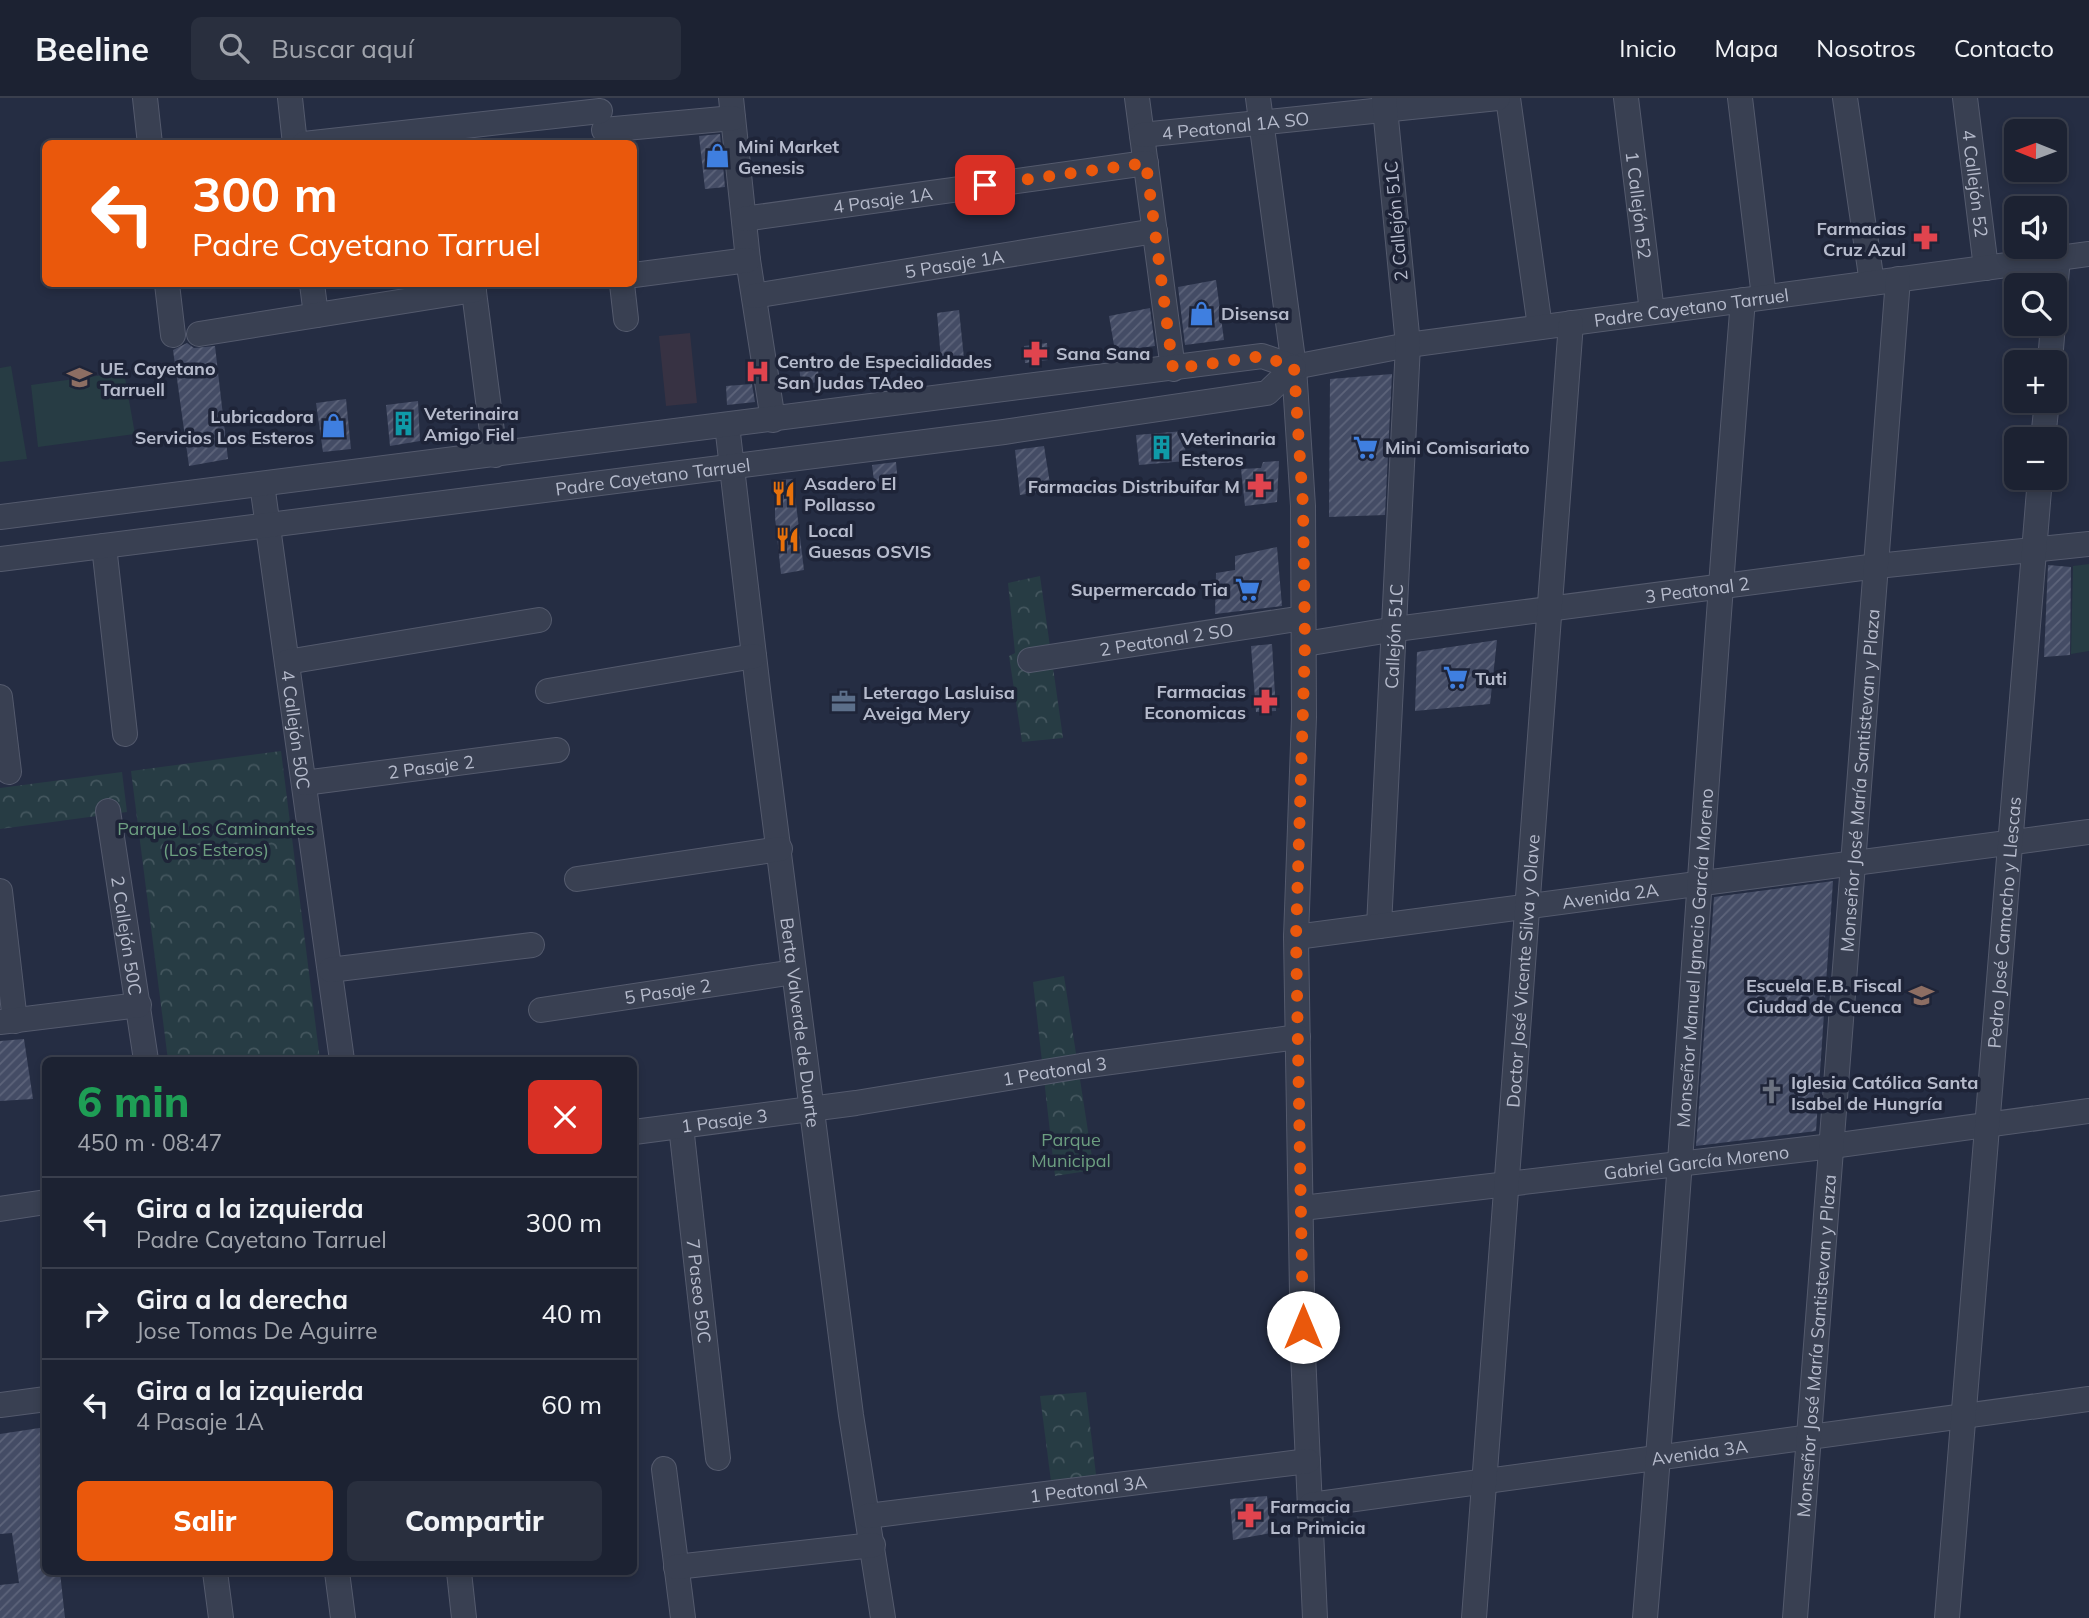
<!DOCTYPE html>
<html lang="es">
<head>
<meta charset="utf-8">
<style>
	:root { --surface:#1c2232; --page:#292f3e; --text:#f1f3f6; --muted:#a0a4ac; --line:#3a3f4d; --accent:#ea580c }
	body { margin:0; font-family:Mulish,sans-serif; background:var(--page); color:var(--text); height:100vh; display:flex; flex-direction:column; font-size:26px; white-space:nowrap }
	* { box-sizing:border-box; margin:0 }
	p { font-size:23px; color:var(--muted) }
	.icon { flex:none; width:38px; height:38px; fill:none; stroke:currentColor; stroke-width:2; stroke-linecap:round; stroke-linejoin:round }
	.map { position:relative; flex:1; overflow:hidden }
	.details { position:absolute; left:42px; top:959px; width:595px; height:518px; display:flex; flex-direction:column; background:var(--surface); border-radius:10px; box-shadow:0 4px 10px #0003,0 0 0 2px var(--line) }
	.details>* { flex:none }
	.hud { position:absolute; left:42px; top:42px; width:595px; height:147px; border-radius:10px; box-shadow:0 4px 10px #0003,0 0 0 2px var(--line); background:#ea580c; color:#fff; overflow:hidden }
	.needle { width:46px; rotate:271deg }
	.tools { position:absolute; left:2004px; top:21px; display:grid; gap:14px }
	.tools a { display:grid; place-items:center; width:63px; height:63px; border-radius:10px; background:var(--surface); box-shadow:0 4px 10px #0003,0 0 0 2px var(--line); font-size:35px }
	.pin { position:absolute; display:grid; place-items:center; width:60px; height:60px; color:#fff; margin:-30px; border-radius:14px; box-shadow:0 4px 10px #0006 }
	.me { position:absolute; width:77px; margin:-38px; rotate:0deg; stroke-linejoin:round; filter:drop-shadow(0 0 5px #0008) }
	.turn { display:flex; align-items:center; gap:24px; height:147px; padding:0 35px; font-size:32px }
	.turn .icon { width:91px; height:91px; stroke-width:2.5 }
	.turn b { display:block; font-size:49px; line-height:60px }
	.round { display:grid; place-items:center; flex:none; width:74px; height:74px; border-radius:10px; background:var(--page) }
	.overview { display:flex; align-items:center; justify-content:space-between; height:119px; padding:0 35px }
	h1 { font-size:42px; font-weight:800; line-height:52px; color:#1e9e55 }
	.cta { display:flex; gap:14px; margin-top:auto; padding:14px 35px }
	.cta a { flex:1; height:80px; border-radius:10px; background:var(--accent); color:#fff; font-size:28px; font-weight:800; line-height:80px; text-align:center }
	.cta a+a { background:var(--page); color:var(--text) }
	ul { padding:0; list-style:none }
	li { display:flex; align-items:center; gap:21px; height:91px; padding:0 35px; border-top:2px solid var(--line) }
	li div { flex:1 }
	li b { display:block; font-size:26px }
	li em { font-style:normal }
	header { display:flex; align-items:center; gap:42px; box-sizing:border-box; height:98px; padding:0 35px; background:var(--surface); border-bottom:2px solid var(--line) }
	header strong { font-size:33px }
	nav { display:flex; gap:38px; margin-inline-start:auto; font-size:24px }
	.search { width:490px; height:63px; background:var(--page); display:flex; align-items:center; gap:18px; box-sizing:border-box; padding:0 24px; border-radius:10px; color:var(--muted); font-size:26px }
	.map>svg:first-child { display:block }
</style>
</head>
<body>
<header>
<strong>Beeline</strong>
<div class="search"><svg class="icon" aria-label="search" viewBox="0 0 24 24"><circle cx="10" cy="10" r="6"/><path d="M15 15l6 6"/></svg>Buscar aquí</div>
<nav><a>Inicio</a><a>Mapa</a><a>Nosotros</a><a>Contacto</a></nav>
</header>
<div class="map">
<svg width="2089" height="1520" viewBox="0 0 2089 1520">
	<defs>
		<pattern id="park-crowns" width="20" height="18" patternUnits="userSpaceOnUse" patternTransform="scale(1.75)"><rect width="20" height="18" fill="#273c44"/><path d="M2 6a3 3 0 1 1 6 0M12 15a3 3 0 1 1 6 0" fill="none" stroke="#44565e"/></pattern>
		<pattern id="building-hatch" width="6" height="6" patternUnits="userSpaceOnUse" patternTransform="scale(1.75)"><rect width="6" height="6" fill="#444c65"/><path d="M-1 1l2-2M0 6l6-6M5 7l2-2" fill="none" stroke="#5d647a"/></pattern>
	</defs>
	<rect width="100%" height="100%" fill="#252d43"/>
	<polygon fill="#373243" points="690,235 697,305 666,308 659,238"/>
	<g fill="url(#park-crowns)">
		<polygon points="1040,478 1063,640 1022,644 1009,558 1015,555 1008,485"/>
		<polygon points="281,653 320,962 168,962 131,673"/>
		<polygon points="122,674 127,714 0,731 0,690"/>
		<polygon points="1064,878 1094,1072 1055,1078 1033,884"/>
		<polygon points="1086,1294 1097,1385 1052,1391 1040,1298"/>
	</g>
	<g fill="#273c44">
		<polygon points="11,268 27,361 0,364 0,270"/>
		<polygon points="124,274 135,336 38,349 31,287"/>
		<polygon points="2089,466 2089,553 2071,556 2073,468"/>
	</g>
	<g fill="url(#building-hatch)">
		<polygon points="720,36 725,89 705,91 699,38"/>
		<polygon points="1216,182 1224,242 1185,247 1178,189"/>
		<polygon points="1150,210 1155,248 1115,253 1109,218"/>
		<polygon points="959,212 965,270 942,273 937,215"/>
		<polygon points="187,245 194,250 215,248 228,361 189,368 173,252"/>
		<polygon points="1047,245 1048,262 1025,265 1024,248"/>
		<polygon points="817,257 819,284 801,286 798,259"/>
		<polygon points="1392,276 1385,417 1329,419 1330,281"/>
		<polygon points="752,286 755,304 727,307 726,288"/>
		<polygon points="346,301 351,351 323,354 316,305"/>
		<polygon points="418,303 420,343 390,348 386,307"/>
		<polygon points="1184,333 1186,363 1139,367 1136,337"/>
		<polygon points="1044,348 1051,392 1020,397 1015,352"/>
		<polygon points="1279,363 1277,404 1245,408 1241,371 1261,370 1263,364"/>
		<polygon points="896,364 898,387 875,390 872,367"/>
		<polygon points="793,381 804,472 781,476 775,419 775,382"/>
		<polygon points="1277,449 1282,508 1215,516 1216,475 1235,472 1235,458"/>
		<polygon points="2048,467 2071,469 2070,557 2044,559"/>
		<polygon points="1497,542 1490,606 1415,613 1417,554"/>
		<polygon points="1272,546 1276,613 1256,614 1251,548"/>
		<polygon points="1833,783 1816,1033 1696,1048 1714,799"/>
		<polygon points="24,941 33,1001 0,1003 0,943"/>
		<polygon points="46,1329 46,1474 60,1474 65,1520 0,1520 0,1487 19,1485 12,1435 0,1436 0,1336"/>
		<polygon points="1267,1398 1271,1435 1233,1442 1230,1401"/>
	</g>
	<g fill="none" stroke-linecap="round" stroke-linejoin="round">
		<defs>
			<g id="minor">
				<polyline points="145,0 150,46"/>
				<polyline points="290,0 295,46"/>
				<polyline points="731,0 748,162 773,322"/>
				<polyline points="1137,0 1173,271"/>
				<polyline points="1258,0 1294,269 1303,408 1304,619 1296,839 1303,1255 1315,1520"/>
				<polyline points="1508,0 1540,229"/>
				<path id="s1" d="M1626,0L1652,214"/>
				<polyline points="1740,0 1764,199"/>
				<polyline points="1845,0 1872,185"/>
				<path id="s2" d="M1965,0L1986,170"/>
				<polyline points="604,32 733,20"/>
				<path id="s3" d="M1142,37L1498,0"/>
				<polyline points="304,46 600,13"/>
				<path id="s4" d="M744,121L1146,65"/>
				<polyline points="634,177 748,162"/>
				<polyline points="167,186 173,237"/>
				<polyline points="312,186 316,217"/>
				<polyline points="473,186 495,357"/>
				<polyline points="622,186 626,221"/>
				<path id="s5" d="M754,198L1155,133"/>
				<polyline points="2054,205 2058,160"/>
				<polyline points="199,236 474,192"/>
				<polyline points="2050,264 2053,226"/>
				<path id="s6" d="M727,327L759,600L851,1317L883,1520"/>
				<polyline points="2043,341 2047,303"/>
				<path id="s7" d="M262,386L342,962"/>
				<path id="s8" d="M0,419L1262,258L1294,269L1408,247L2089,156"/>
				<polyline points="104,448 125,636"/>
				<path id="s9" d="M0,461L1004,334L1267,295L1294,269"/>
				<path id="s10" d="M1305,546L1396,531L1877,468L2089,446"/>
				<path id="s11" d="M1030,562L1303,520"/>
				<polyline points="287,564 539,522"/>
				<polyline points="548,593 754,558"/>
				<polyline points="0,599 9,674"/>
				<path id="s12" d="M304,685L557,652"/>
				<path id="s13" d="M108,713L146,962"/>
				<polyline points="577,781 780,751"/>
				<polyline points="0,793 15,923"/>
				<path id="s14" d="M1379,828L1408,247L1384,0"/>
				<path id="s15" d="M1296,839L2089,734"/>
				<polyline points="330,872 532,847"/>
				<path id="s16" d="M541,912L794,874"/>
				<polyline points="0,924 139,907"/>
				<path id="s17" d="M681,1028L718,1360"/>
				<path id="s18" d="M634,1034L856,1005L1081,968L1298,939"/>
				<path id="s19" d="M1302,1110L1832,1048L2089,1013"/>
				<polyline points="0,1111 46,1104"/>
				<polyline points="0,1307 46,1301"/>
				<polyline points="664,1371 683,1520"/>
				<path id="s20" d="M1311,1407L2089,1301"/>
				<path id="s21" d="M868,1418L1308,1363"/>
				<polyline points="676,1469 873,1447"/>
				<polyline points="215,1474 221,1520"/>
				<polyline points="337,1474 343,1520"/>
				<polyline points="459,1474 464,1520"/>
				<path id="s22" d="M1474,1520L1571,225"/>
				<path id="s23" d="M1645,1520C1682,1081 1707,641 1743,202"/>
				<path id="s24" d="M1795,1520L1898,181"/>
				<path id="s25" d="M1947,1520L2040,380"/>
			</g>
		</defs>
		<use href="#minor" stroke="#545a6d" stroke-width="26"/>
		<use href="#minor" stroke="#394052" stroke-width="24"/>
	</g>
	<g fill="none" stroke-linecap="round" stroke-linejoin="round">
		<polyline stroke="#ea580c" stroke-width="12" stroke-dasharray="0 21.6" points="985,87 1146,65 1173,271 1262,258 1294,269 1303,408 1305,546 1296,839 1303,1229"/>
	</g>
	<defs>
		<symbol id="shop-bare" viewBox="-9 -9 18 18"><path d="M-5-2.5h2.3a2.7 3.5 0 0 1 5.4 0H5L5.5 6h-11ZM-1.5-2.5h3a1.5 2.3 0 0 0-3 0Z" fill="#3f7fe0" stroke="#1e2438" stroke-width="2.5" paint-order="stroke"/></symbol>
		<symbol id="pharmacy-bare" viewBox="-9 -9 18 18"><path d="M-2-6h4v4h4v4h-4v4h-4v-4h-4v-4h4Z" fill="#e0444e" stroke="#1e2438" stroke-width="2.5" paint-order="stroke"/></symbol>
		<symbol id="hospital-bare" viewBox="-9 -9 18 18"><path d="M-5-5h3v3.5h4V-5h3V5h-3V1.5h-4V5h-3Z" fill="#e0444e" stroke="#1e2438" stroke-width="2.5" paint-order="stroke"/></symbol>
		<symbol id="school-bare" viewBox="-9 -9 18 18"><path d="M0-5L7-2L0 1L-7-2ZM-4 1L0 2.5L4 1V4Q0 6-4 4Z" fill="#8d6e63" stroke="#1e2438" stroke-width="2.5" paint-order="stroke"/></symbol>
		<symbol id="building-bare" viewBox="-9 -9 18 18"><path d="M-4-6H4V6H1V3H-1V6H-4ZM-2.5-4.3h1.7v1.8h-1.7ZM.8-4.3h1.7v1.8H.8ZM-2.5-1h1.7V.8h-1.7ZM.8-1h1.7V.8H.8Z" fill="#0f9aa8" stroke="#1e2438" stroke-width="2.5" paint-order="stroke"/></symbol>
		<symbol id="supermarket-bare" viewBox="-9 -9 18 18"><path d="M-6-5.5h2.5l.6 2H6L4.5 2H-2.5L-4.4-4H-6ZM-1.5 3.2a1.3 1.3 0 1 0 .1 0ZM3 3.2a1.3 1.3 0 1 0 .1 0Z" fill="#3f7fe0" stroke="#1e2438" stroke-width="2.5" paint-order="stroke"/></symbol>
		<symbol id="restaurant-bare" viewBox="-9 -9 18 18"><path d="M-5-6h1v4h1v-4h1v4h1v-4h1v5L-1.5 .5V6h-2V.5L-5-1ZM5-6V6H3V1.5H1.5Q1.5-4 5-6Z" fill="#e8710a" stroke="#1e2438" stroke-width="2.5" paint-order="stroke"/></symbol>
		<symbol id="office-bare" viewBox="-9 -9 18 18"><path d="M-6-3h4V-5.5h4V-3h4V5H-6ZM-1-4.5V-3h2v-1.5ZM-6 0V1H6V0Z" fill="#5c6f8a" stroke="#1e2438" stroke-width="2.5" paint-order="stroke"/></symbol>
		<symbol id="church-bare" viewBox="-9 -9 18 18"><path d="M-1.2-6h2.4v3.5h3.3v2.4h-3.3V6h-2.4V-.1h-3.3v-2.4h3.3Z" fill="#6b7280" stroke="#1e2438" stroke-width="2.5" paint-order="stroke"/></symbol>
	</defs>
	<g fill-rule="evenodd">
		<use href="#shop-bare" x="700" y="40" width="35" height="35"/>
		<use href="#pharmacy-bare" x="1908" y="122" width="35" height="35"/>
		<use href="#shop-bare" x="1184" y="198" width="35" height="35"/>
		<use href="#pharmacy-bare" x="1018" y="238" width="35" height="35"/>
		<use href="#hospital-bare" x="740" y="256" width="35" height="35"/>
		<use href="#school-bare" x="62" y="262" width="35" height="35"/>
		<use href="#building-bare" x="386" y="308" width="35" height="35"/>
		<use href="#shop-bare" x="316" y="310" width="35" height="35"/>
		<use href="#supermarket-bare" x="1348" y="332" width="35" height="35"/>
		<use href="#building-bare" x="1144" y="332" width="35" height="35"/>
		<use href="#pharmacy-bare" x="1242" y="370" width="35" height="35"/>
		<use href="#restaurant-bare" x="766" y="378" width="35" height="35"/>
		<use href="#restaurant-bare" x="770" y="424" width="35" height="35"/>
		<use href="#supermarket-bare" x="1230" y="474" width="35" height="35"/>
		<use href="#supermarket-bare" x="1438" y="562" width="35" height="35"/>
		<use href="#pharmacy-bare" x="1248" y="586" width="35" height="35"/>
		<use href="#office-bare" x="826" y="586" width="35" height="35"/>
		<use href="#school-bare" x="1904" y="880" width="35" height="35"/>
		<use href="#church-bare" x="1754" y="976" width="35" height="35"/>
		<use href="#pharmacy-bare" x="1232" y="1400" width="35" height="35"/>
	</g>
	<g text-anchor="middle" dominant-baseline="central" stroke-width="7" stroke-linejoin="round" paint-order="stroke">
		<g font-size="18" fill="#b6bbcc" stroke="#1e2438">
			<text stroke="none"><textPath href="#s3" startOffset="94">4 Peatonal 1A SO</textPath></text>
			<text stroke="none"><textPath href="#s2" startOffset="86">4 Callejón 52</textPath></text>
			<text stroke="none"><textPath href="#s4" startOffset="140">4 Pasaje 1A</textPath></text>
			<text stroke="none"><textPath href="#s1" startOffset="108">1 Callejón 52</textPath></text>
			<text transform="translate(1396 123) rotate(-95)">2 Callejón 51C</text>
			<text stroke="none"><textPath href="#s5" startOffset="203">5 Pasaje 1A</textPath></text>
			<text stroke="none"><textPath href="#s8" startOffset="1708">Padre Cayetano Tarruel</textPath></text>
			<text stroke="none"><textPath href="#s9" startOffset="658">Padre Cayetano Tarruel</textPath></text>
			<text stroke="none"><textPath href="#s10" startOffset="396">3 Peatonal 2</textPath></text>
			<text stroke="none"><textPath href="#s14" startOffset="290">Callejón 51C</textPath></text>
			<text stroke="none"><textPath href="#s11" startOffset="138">2 Peatonal 2 SO</textPath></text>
			<text stroke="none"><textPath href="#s7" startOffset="248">4 Callejón 50C</textPath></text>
			<text stroke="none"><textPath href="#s12" startOffset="128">2 Pasaje 2</textPath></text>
			<text stroke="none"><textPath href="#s24" startOffset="840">Monseñor José María Santistevan y Plaza</textPath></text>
			<text stroke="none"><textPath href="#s15" startOffset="317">Avenida 2A</textPath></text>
			<text stroke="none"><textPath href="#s25" startOffset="698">Pedro José Camacho y Llescas</textPath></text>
			<text stroke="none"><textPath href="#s13" startOffset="126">2 Callejón 50C</textPath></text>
			<text stroke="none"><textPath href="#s23" startOffset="662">Monseñor Manuel Ignacio García Moreno</textPath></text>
			<text stroke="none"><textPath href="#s22" startOffset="649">Doctor José Vicente Silva y Olave</textPath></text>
			<text stroke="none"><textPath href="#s16" startOffset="128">5 Pasaje 2</textPath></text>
			<text stroke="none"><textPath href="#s6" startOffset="602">Berta Valverde de Duarte</textPath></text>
			<text stroke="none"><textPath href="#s18" startOffset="425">1 Peatonal 3</textPath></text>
			<text stroke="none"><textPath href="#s18" startOffset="91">1 Pasaje 3</textPath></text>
			<text stroke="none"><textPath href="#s19" startOffset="397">Gabriel García Moreno</textPath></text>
			<text stroke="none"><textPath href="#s17" startOffset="166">7 Paseo 50C</textPath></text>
			<text stroke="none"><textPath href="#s24" startOffset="273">Monseñor José María Santistevan y Plaza</textPath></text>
			<text stroke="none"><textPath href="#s20" startOffset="392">Avenida 3A</textPath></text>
			<text stroke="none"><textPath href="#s21" startOffset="222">1 Peatonal 3A</textPath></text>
		</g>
		<g font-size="18" font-weight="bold" fill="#b6bbcc" stroke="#1e2438" text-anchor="start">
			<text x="738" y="48">Mini Market<tspan x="738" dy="21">Genesis</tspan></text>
			<text x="1906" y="130" text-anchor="end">Farmacias<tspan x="1906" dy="21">Cruz Azul</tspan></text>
			<text x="1221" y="215">Disensa</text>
			<text x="1056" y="255">Sana Sana</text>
			<text x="777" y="263">Centro de Especialidades<tspan x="777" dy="21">San Judas TAdeo</tspan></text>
			<text x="100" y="270">UE. Cayetano<tspan x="100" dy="21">Tarruell</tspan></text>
			<text x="424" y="315">Veterinaira<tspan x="424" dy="21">Amigo Fiel</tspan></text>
			<text x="314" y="318" text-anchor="end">Lubricadora<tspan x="314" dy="21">Servicios Los Esteros</tspan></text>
			<text x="1181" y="340">Veterinaria<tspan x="1181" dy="21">Esteros</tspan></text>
			<text x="1385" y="349">Mini Comisariato</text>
			<text x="804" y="385">Asadero El<tspan x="804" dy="21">Pollasso</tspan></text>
			<text x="1240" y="388" text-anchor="end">Farmacias Distribuifar M</text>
			<text x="808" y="432">Local<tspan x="808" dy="21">Guesas OSVIS</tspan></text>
			<text x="1228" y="491" text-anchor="end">Supermercado Tia</text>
			<text x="1475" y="580">Tuti</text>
			<text x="1246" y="593" text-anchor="end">Farmacias<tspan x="1246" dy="21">Economicas</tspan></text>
			<text x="863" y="594">Leterago Lasluisa<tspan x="863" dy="21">Aveiga Mery</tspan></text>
			<text x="1902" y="887" text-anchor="end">Escuela E.B. Fiscal<tspan x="1902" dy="21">Ciudad de Cuenca</tspan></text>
			<text x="1791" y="984">Iglesia Católica Santa<tspan x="1791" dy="21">Isabel de Hungría</tspan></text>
			<text x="1270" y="1408">Farmacia<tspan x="1270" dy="21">La Primicia</tspan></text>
		</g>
		<g font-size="18" fill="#6c9e80" stroke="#1e2438">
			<text x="216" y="730">Parque Los Caminantes<tspan x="216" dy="21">(Los Esteros)</tspan></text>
			<text x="1071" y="1041">Parque<tspan x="1071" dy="21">Municipal</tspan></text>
		</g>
	</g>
</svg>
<div class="tools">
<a><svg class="needle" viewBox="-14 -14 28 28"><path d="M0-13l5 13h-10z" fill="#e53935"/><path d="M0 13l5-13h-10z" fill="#a0a4ac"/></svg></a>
<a><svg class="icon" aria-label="sound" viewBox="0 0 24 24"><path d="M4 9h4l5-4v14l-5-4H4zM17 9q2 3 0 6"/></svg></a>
<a><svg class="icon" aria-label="search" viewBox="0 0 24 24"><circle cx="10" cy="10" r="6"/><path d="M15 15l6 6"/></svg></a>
<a>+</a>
<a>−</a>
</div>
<div class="pin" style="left:985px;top:87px;background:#d93025"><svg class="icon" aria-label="arrive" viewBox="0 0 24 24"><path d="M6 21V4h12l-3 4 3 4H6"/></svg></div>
<svg class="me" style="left:1303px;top:1229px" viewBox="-20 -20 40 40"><circle r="19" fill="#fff"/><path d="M0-13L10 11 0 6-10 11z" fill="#ea580c"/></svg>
<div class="hud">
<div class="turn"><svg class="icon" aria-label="left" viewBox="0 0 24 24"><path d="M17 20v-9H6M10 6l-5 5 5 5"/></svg><div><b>300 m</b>Padre Cayetano Tarruel</div></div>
</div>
<section class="details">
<div class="overview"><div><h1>6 min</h1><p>450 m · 08:47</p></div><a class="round" style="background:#d93025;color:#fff"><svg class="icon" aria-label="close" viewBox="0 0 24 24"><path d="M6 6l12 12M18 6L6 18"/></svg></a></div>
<ul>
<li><svg class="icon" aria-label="left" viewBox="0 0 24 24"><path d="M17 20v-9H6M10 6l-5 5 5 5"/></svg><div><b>Gira a la izquierda</b><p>Padre Cayetano Tarruel</p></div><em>300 m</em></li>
<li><svg class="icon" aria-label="right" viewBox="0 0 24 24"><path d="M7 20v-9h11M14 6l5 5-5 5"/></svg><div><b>Gira a la derecha</b><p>Jose Tomas De Aguirre</p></div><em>40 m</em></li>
<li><svg class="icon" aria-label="left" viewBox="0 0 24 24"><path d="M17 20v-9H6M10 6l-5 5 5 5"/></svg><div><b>Gira a la izquierda</b><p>4 Pasaje 1A</p></div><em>60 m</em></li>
</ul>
<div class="cta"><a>Salir</a><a>Compartir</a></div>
</section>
</div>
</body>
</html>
